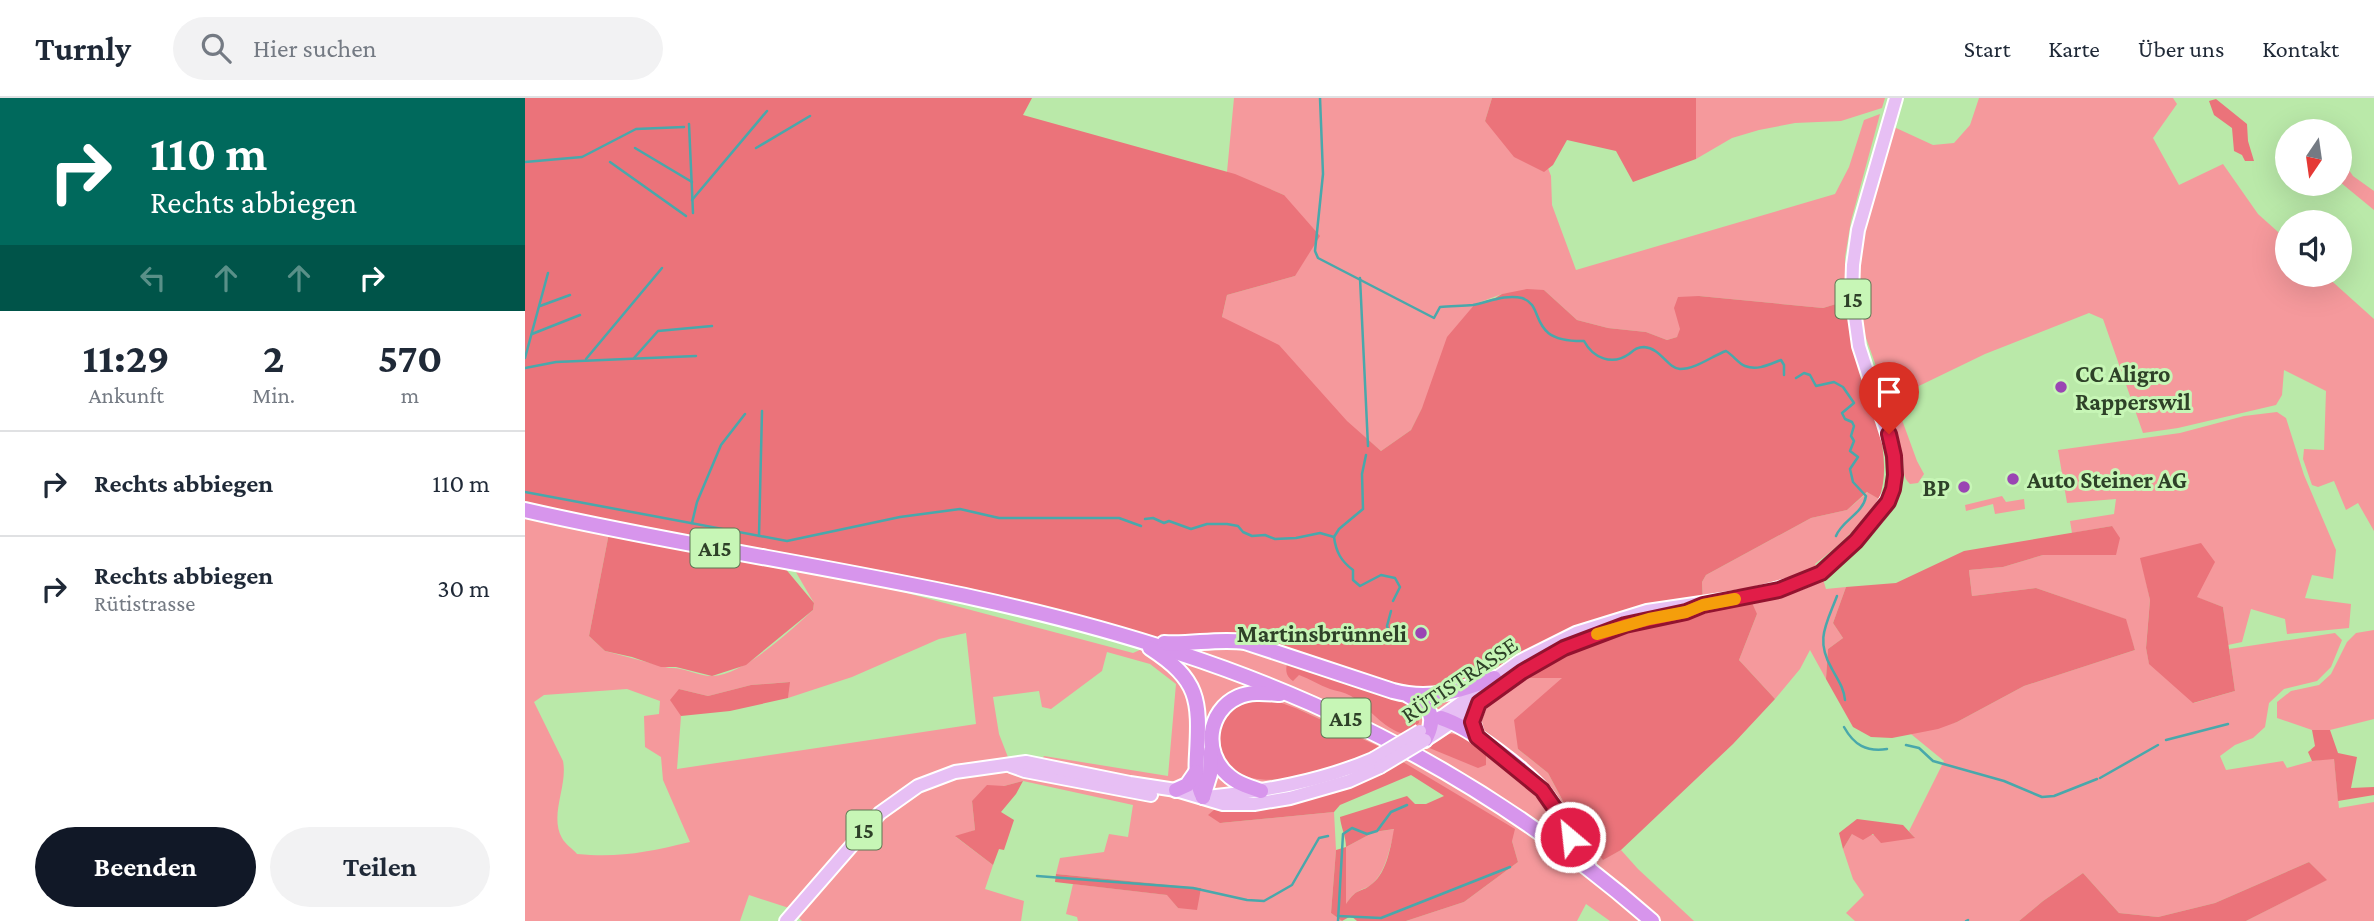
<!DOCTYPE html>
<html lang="de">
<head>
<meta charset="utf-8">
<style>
	:root { --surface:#fff; --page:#f2f2f3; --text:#1f2937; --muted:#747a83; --line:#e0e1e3; --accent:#111827 }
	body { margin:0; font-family:"Crimson Pro",serif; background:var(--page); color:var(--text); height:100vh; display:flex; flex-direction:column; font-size:26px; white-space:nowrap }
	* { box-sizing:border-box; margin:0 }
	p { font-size:23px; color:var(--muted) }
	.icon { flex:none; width:38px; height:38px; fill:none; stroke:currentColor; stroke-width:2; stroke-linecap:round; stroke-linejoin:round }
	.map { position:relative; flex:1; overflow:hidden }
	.details { display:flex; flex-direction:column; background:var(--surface); width:525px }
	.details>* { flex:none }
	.hud { background:#00695c; color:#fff; overflow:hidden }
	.needle { width:46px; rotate:193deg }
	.tools { position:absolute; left:1750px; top:21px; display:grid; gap:14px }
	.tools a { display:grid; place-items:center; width:77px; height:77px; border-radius:50%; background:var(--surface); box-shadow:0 7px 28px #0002; font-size:35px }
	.pin { position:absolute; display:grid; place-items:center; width:60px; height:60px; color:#fff; margin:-72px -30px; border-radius:50% 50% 50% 0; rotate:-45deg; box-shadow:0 0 7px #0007 }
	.pin .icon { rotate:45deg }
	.me { position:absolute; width:77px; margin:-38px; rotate:332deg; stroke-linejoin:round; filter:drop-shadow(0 0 5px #0008) }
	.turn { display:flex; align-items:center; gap:24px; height:147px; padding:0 35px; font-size:32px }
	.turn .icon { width:91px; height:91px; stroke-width:2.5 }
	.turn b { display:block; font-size:49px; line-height:60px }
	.lanes { display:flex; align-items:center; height:66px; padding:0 35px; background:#0003; justify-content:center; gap:35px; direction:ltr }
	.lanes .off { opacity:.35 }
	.eta { display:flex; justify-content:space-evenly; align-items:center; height:119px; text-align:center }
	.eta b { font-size:42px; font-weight:700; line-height:49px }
	.primary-button { display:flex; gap:14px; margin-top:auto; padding:14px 35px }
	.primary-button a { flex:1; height:80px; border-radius:42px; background:var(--accent); color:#fff; font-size:28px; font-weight:700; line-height:80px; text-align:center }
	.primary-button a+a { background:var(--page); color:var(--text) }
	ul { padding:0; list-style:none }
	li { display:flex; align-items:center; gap:21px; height:105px; padding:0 35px; border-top:2px solid var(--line) }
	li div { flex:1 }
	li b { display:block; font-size:26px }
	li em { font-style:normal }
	header { display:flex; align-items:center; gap:42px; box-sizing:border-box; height:98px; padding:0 35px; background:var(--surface); border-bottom:2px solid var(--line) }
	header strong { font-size:33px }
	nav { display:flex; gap:38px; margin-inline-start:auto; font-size:24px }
	.search { width:490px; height:63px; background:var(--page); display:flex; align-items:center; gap:18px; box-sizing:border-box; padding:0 24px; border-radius:38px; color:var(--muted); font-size:26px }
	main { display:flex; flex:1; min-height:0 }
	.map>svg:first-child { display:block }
</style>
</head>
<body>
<header>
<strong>Turnly</strong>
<div class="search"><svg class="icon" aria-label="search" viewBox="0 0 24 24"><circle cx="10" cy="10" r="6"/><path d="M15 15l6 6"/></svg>Hier suchen</div>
<nav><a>Start</a><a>Karte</a><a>Über uns</a><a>Kontakt</a></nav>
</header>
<main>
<section class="details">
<div class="hud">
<div class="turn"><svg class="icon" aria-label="right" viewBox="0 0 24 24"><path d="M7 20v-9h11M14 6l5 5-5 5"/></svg><div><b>110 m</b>Rechts abbiegen</div></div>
<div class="lanes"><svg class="icon off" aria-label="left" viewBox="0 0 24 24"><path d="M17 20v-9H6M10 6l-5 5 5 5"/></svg><svg class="icon off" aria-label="ahead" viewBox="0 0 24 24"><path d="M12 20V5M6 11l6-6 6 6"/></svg><svg class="icon off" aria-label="ahead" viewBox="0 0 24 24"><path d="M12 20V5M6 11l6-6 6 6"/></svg><svg class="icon" aria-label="right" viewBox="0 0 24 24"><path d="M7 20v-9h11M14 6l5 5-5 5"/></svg></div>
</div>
<div class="eta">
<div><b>11:29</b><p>Ankunft</p></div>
<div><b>2</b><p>Min.</p></div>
<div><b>570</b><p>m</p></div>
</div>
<ul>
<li><svg class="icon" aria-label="right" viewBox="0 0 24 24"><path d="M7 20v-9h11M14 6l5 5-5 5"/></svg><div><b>Rechts abbiegen</b></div><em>110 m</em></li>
<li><svg class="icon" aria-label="right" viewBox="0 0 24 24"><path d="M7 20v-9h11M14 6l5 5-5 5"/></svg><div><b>Rechts abbiegen</b><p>Rütistrasse</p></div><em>30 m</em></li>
</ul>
<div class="primary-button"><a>Beenden</a><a>Teilen</a></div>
</section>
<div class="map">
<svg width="1849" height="823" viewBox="0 0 1849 823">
	<rect width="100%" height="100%" fill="#bae9a9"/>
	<g fill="#f5999c" fill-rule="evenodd">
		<polygon points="709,0 967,0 960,23 1023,70 1026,78 1027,107 1051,172 1310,96 1324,69 1339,22 1355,16 1326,123 1320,159 1321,203 1298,210 1174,198 1152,239 1142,242 1121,234 1083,230 1052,222 1019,192 977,196 950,206 886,332 856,353 697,219 702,197 770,178 759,97 702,74"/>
		<polygon points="1171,0 1360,0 1357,10 1316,23 1270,25 1234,32 1207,40 1171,61"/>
		<path d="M1454,0H1648L1652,6L1628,40L1654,87L1698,66L1733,116L1762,142V177H1800L1849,221V433L1833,405L1821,412L1809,383L1793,389L1787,387L1778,361L1779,351L1799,352L1801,293L1759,272L1757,297L1751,307L1653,330L1618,335L1578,221L1564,215L1460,256L1369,300L1392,363L1399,376L1393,385L1385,386C1377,379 1379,370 1378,360C1375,341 1367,322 1359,304L1363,302L1335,223V152L1369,29L1408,47L1429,45L1445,27Z"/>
		<polygon points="1815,59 1828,78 1849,93 1849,112 1815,84"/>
		<polygon points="1752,314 1761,320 1779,377 1811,452 1808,481 1787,477 1780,500 1826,506 1824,530 1762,536 1760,521 1726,511 1717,544 1703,547 1698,509 1671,499 1616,460 1625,502 1621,550 1624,565 1669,605 1710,593 1704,551 1810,535 1817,542 1806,569 1792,583 1759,591 1744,605 1740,629 1728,640 1710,647 1695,658 1701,672 1758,663 1762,670 1787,663 1809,660 1814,710 1849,704 1849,823 1721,823 1801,782 1784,764 1690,805 1633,819 1594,815 1558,775 1518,803 1494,823 1330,823 1321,815 1339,797 1328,781 1318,751 1327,736 1389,739 1384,733 1419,663 1386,636 1432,624 1499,588 1610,552 1600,521 1511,490 1447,498 1444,472 1478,469 1518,457 1591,457 1587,428 1547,435 1545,423 1589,416 1591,401 1542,405 1533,352 1655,335 1719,318"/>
		<path d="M1343,394L1354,401C1336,427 1315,447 1290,466L1296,475L1301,491L1321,489L1308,525L1318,540L1303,551L1301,581L1285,552L1275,571L1250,601L1214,562L1232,516L1178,507L1177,484L1181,477L1286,420L1322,412Z"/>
		<polygon points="1477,398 1481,404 1499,401 1500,411 1470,416 1468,406 1441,413 1440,407"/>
		<path d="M0,412L85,430L64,538L80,553L144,570C159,569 172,578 187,578C219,577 265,533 288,512L289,505L265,464L608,555L633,544L697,543L969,580H1038L993,651L1023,675L1048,722L1078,761L1096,752L1113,771L1169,823H1085L1061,806L1052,823H881L939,804L993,764L987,743L878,664L828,687L695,725L809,714L811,752L806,815L817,823H553L552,819L541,816L548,786L643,797L653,810L676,790L531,776L535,760L579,754L584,736L603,739L608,707L498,683L479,688L447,703L450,732L431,739L468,767L460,791L499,803L496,823H277L264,810L224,797L215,823H0ZM441,535L451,626L152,671L156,618L154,591L183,598L226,587L264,584L263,600L327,579L414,541ZM582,554L625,566L651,586L643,678L519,658L513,666L486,667L474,636L468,599L514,593L517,609L526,611L577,573ZM102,591L135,603L134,616L119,618L120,649L136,659L138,682L165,744C123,754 95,760 52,756C48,751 40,746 37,740C24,717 43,688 38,663L9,604L19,597ZM773,611L856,650L769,680L749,682L715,676Z"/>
		<polygon points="1849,532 1849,621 1805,632 1787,632 1752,620 1752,604 1766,593 1794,587 1806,576 1822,544 1831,535"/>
		<path d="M870,731C865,748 862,770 850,783C839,795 831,788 821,807V749L849,734Z"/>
	</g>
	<g fill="#eb737a" fill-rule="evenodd">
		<path d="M0,0H507L498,17L710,76L759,97L795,138L770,178L702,197L697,219L754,247L822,323L856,353L886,332L897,310L922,239L950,206L970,200L977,196L1002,191L1019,192L1052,222L1083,230L1121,234L1142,242L1152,239L1155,231L1149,210L1153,199L1174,198L1298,210L1321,203C1325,265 1375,343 1354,401L1342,394L1322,412L1286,420L1181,477L1177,484L1178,506L1224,498L1232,516L1214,562L1250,601L1208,646L1096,752L1078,762L1048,722L1023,675L993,651L989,622L1037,580H969L904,598L720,544L650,546L259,469L289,505L288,512L221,567L187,578L151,569H136L107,559L80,553L64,538L85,430L0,412Z"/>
		<polygon points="967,0 1171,0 1171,61 1108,84 1091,53 1042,42 1028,67 1019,74 989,59 960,23"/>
		<polygon points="1691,1 1722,26 1723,43 1729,63 1720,63 1717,57 1709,53 1707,30 1689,17 1684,3"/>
		<polygon points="1587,428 1595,440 1591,457 1518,457 1478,469 1444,472 1447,498 1511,490 1601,521 1610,552 1499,588 1432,624 1413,631 1367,640 1346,639 1328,629 1301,581 1303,551 1318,540 1308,525 1321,489 1371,485 1439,453"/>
		<polygon points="1676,445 1690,464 1672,499 1698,509 1710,593 1668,605 1624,566 1621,550 1625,502 1615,460"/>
		<path d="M767,564L889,608L892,611L894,625L879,636C857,630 845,610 826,598C819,594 812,593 805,591C794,587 785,581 774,577L768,583C762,579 760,574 762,566Z"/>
		<polygon points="265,584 263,600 205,613 156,618 145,602 154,591 183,598 226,587"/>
		<path d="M743,600L773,611L857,650C825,669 745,695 711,674C685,659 687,614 716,603C724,600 735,601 743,600Z"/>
		<polygon points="1787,632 1805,632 1813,655 1832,659 1826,690 1849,689 1849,697 1813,703 1809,661 1787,663 1783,654 1790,648"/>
		<path d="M924,636C939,635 951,647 961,657V667L953,670L902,649Z"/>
		<path d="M878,664L990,731L987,743L993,764L939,804L881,823H832L826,818L817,823L806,815L811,752L821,749C821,738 816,730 815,719L882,698L890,706H901L919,698L886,677L815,707L809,714L695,725L683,717L690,711L828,687ZM869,731C866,747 862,774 848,785C836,796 833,788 821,806V749L849,734Z"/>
		<polygon points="498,683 491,696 476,714 489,722 479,752 474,751 468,767 430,738 450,732 447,703 462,687 479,688"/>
		<polygon points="1332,721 1378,727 1390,740 1356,745 1348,736 1338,742 1327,736 1318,751 1314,735"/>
		<polygon points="1784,764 1802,782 1721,823 1494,823 1518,803 1558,775 1594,815 1633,819 1690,805"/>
		<polygon points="531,776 676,790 672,812 653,810 642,797 530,784"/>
	</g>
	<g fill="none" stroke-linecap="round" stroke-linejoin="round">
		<g stroke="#49a8ab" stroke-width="2.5">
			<path d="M795,0L798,76L790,153L793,160L909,220L915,209C926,208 937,208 948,207C964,204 980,196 997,200C1022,208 1000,244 1059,243C1068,260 1087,268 1104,256C1109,252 1112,249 1119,249C1136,250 1142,270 1155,271C1171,271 1187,258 1201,253C1208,257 1214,266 1220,268C1233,273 1245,266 1256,262L1259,267V277"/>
			<polyline points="164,26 168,115"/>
			<polyline points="110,50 167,84"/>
			<polyline points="231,50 285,18"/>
			<polyline points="0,64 57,59 111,31 159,29"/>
			<polyline points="85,64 161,118"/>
			<polyline points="167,102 242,13"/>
			<polyline points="835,180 843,348"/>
			<polyline points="15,208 45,197"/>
			<polyline points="7,236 55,217"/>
			<polyline points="0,260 23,175"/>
			<polyline points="109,260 133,233 187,228"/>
			<polyline points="61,261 137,170"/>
			<polyline points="0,270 31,264 171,258"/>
			<path d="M1271,280L1279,275L1285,277L1291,288L1309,284L1318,289L1329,305L1317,315L1320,321L1327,324L1329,328L1326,338L1329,343L1325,353L1333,359L1325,371L1328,384L1341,398C1338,416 1317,422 1311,438"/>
			<path d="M841,357L837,376L838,411L814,431L809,439C811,454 816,463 828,472V482L835,488L856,477L870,480L875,489L868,503"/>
			<polyline points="0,394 262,443 375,419 435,411 474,420 594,420 616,428"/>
			<polyline points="620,421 628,420 639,425 644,423 666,431 682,426 702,426 713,428 718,434 727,438 740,437 750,441 771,440 795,435 809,439"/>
			<polyline points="167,425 172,404 196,347 220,316"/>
			<polyline points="234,438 237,313"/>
			<path d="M1312,498C1301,527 1290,542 1307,571C1313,582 1319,590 1320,602"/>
			<polyline points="866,539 862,528 866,513"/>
			<path d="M1319,629C1329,647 1341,654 1362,651"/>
			<polyline points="1641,642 1703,626"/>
			<polyline points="1381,647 1394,650 1408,663 1479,683 1517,699 1529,698 1572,681"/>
			<polyline points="1575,680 1633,647"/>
			<polyline points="512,778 668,790 722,802 739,803 767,787 794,740 803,738"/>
			<polyline points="813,818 856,820 985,769"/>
			<polyline points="813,823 818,736 827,730 842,736 852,733 866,714 882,707"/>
			<polyline points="1441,823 1443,822"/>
		</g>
		<defs>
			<g id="major">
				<polyline points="911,623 995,563 1051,535 1122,513 1224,498 1273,485 1296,475 1331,443 1352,419 1368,391 1370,377 1369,357 1334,248 1327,197 1328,167 1333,132 1371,0"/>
				<path d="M900,642C933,622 962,597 994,575C1019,559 1046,546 1073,536"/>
				<polyline points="486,668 500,673 626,697"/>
				<path d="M682,699C740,693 794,684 848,661"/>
				<polyline points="261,823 355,715 393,688 430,674 501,664 605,685 651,692 698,706 729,706 765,700 824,683 855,669"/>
			</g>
			<g id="highway">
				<path d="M0,412C216,462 440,484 651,554C827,611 988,701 1127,823"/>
				<path d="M639,545C666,547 693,540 720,544L868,593C905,603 935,593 969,580"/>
				<path d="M625,550C674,582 675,601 672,656C671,672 671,685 678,699"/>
				<path d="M883,597C905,609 913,618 900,642"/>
				<path d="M916,620C945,629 1006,675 1024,701C1038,721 1048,745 1063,766"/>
				<polyline points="952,639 947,622 954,605"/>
				<polyline points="651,692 662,687 671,674"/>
				<path d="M736,693C724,689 711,685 702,676C678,655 682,613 713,599C726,593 741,595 755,596"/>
				<polyline points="678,699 685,676 686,653"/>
			</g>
		</defs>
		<use href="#major" stroke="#fff" stroke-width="16"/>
		<use href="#highway" stroke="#fff" stroke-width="18"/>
		<use href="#major" stroke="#e7bff4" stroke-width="12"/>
		<use href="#highway" stroke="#d795ec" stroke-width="14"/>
		<defs>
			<g id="major-bridge">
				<polyline points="848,661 895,633"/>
				<polyline points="855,669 900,642"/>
			</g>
		</defs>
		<use href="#major-bridge" stroke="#fff" stroke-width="16" stroke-linecap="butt"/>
		<use href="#major-bridge" stroke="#e7bff4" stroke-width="12"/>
	</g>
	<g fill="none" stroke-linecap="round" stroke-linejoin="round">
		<defs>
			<polyline id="route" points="1045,739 1031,712 1017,692 952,639 947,624 954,605 997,574 1039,550 1100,527 1161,514 1178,507 1254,492 1296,475 1331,443 1363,404 1368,391 1370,377 1369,358 1364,336"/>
		</defs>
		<use href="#route" stroke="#92132f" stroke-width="18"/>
		<use href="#route" stroke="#e11d48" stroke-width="12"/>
		<polyline stroke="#f59e0b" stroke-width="12" points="1072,536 1124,521 1161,514 1178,507 1210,501"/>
	</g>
	<g fill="#9a45b3" stroke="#c7f6b6" stroke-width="2.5">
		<circle cx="1536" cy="289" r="7"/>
		<circle cx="1488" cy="381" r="7"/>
		<circle cx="1439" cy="389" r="7"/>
		<circle cx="896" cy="535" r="7"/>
	</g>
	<g text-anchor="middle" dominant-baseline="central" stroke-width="6" stroke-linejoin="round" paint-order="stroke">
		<g fill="#c7f6b6" stroke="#5c7753" stroke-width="2">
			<rect x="1310.5" y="181.5" width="35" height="39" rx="5"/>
			<rect x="165.5" y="430.5" width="49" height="39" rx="5"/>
			<rect x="796.5" y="600.5" width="49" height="39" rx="5"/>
			<rect x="321.5" y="712.5" width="35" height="39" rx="5"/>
		</g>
		<g font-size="23" font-weight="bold" fill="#2e4128">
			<text x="1328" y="201">15</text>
			<text x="190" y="450">A15</text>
			<text x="821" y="620">A15</text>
			<text x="339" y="732">15</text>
		</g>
		<g font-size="24" font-weight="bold" fill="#2e4128" stroke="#c7f6b6" text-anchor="start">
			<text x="1550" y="275">CC Aligro<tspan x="1550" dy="28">Rapperswil</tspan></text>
			<text x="1502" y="381">Auto Steiner AG</text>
			<text x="1425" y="389" text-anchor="end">BP</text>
			<text x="882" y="535" text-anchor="end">Martinsbrünneli</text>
		</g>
		<g font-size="24" fill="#2e4128" stroke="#c7f6b6">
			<text transform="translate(934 581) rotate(-34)">RÜTISTRASSE</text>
		</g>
	</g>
</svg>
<div class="tools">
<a><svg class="needle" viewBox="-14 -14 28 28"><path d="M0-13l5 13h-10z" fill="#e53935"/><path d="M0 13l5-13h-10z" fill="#747a83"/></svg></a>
<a><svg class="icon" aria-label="sound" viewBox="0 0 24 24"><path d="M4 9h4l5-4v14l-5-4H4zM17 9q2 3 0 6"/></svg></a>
</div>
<div class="pin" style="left:1364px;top:336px;background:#d93025"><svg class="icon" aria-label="arrive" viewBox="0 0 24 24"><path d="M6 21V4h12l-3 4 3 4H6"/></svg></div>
<svg class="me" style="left:1045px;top:739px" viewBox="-20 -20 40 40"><circle r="17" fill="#e11d48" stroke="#fff" stroke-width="3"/><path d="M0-11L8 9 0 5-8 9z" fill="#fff"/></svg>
</div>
</main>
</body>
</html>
